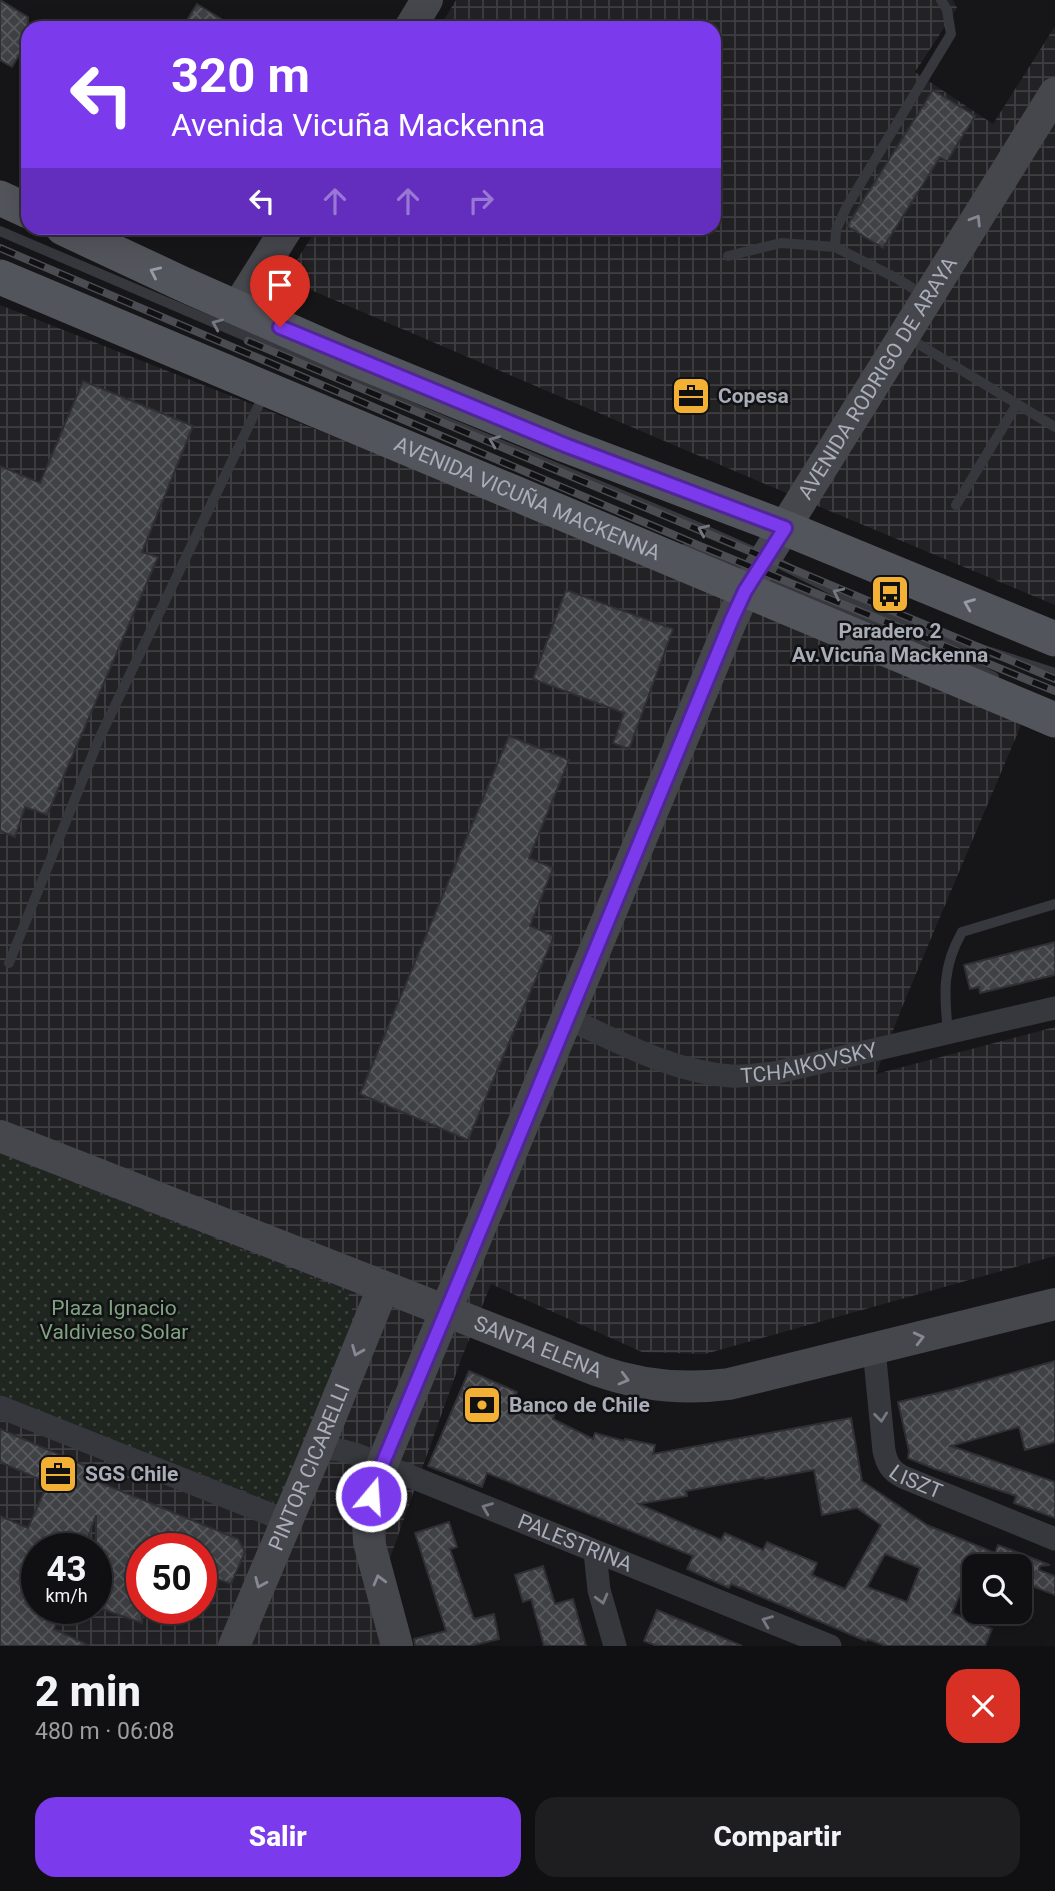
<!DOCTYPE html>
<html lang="es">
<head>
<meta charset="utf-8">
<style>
	:root { --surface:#101012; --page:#1e1e20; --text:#f1f3f6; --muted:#9c9d9f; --line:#303032; --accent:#7c3aed }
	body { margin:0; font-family:Roboto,sans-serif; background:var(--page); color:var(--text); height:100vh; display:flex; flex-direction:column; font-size:26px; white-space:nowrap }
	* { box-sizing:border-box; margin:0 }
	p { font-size:23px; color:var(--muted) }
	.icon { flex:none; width:38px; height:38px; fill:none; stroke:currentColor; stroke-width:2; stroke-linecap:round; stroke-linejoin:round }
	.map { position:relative; height:1646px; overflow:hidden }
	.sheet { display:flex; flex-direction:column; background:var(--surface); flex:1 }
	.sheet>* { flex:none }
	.hud { position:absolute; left:21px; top:21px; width:700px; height:214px; border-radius:21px; box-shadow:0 7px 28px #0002,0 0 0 2px var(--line); background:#7c3aed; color:#fff; overflow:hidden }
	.controls { position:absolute; left:962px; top:1554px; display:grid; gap:14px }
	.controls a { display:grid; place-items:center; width:70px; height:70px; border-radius:14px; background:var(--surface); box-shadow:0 7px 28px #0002,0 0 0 2px var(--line); font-size:35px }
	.speed { position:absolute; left:21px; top:1533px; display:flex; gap:14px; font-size:35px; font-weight:700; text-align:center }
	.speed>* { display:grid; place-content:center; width:91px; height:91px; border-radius:50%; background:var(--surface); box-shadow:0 7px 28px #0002,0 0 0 2px var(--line); line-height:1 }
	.speed small { font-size:18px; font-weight:400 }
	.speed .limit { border:10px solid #d22; background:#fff; color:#111 }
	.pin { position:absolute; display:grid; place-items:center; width:60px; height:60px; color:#fff; margin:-72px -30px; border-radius:50% 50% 50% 0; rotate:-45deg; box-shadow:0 0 7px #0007 }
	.pin .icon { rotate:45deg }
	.me { position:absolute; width:77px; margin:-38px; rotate:18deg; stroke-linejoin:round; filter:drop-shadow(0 0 5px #0008) }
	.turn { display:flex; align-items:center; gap:24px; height:147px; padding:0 35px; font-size:32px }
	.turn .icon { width:91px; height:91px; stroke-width:2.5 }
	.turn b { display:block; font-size:49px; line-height:60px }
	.lanes { display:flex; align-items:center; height:66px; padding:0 35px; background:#0003; justify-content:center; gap:35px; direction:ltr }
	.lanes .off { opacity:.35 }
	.round { display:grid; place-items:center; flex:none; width:74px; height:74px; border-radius:21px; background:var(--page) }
	.headline { display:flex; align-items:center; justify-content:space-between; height:119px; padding:0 35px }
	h1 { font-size:42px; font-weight:800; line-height:52px }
	.action { display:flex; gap:14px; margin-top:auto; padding:14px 35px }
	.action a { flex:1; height:80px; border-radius:21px; background:var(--accent); color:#fff; font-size:28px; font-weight:800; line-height:80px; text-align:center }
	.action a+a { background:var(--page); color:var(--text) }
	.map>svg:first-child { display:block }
</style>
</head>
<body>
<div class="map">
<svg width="1055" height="1646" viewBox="0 0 1055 1646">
	<defs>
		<pattern id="industrial-grid" width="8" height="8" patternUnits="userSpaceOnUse" patternTransform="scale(1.75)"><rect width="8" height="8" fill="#222225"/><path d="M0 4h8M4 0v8" fill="none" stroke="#3f3f43"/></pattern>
		<pattern id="grass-dots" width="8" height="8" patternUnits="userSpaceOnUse" patternTransform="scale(1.75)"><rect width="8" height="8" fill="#1e261f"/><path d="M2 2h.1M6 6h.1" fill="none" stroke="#3c433d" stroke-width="1.8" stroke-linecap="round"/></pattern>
		<pattern id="building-cross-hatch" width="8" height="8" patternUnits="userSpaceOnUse" patternTransform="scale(1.75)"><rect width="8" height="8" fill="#404145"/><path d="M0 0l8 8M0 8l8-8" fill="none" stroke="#595a5e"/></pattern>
	</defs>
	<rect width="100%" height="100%" fill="#161618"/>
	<g fill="url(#industrial-grid)" fill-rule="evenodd">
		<polygon points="456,0 953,0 957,8 915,72 993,124 1055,26 1055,605 765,484 285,279 317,228 714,228 714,28 439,28"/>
		<path d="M0,305L749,600L1024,718L905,1000L876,1074L1055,1027V1256L705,1354L642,1352L491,1284L462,1357L389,1561L413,1646H0ZM37,1549H96V1608H37ZM142,1549H201V1608H142Z"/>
	</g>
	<polygon fill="url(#grass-dots)" points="0,1153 348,1292 355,1321 279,1504 0,1397"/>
	<g fill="url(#building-cross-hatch)" stroke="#303034" stroke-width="2" fill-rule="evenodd">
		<polygon points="0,0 28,17 28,41 12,67 0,60"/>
		<polygon points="197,4 236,28 182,28"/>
		<polygon points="933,90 975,116 947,161 940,157 883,248 847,226"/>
		<polygon points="83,381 193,426 142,552 158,557 47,815 25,807 15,837 0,831 0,466 40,483"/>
		<polygon points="566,590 673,629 629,749 613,743 624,713 533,679"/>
		<polygon points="509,736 569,760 529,858 553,868 530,926 554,936 468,1140 360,1094"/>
		<polygon points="1055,942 1055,975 980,993 979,987 970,989 964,965"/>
		<polygon points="1055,1361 1055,1442 1025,1450 1019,1427 951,1446 1055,1482 1055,1518 1014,1503 1016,1496 935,1469 908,1458 909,1451 898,1402 951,1390"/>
		<path d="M469,1371L517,1392L515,1398L555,1413L553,1419L593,1439L595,1433L624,1441L625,1439L655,1445L653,1454L851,1418L862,1481L927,1525L995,1553L998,1545L1050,1565L1040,1566L1039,1570L1055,1576V1595L1032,1586L1020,1613V1566H972L952,1613L992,1629L985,1646H886L867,1639L866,1641L731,1584L729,1588L687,1569L693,1556L487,1473L482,1487L428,1466ZM814,1470L822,1515L857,1508L881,1525L845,1589L812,1575L817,1563L767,1542L763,1550L725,1533L721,1540L639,1504L687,1496L686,1491L764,1477L765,1479ZM885,1554L920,1568L907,1602L867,1587Z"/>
		<polygon points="0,1429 88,1467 84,1476 238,1539 245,1552 231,1584 201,1573 201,1549 142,1549 142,1623 96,1607 96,1515 84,1549 37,1549 37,1608 62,1608 54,1629 90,1646 0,1646 0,1516 28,1528 48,1483 0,1462"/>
		<polygon points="449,1522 457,1547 450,1549 474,1619 494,1614 499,1639 470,1646 415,1646 414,1639 446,1631 415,1533"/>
		<polygon points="543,1566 555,1604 573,1599 586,1646 544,1646 531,1599 523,1602 515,1575"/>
		<polygon points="657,1610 742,1646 657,1646 644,1641"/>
	</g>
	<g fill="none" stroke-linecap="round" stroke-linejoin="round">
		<g stroke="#37383d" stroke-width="10">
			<polyline points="0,231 435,417 696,526 766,557 871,609 965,644 1055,673"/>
			<polyline points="835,247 836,230 847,206 951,34 947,10 941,0"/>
			<polyline points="728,256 781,243 835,247 898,279 925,296"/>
			<polyline points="907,337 1055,427"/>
			<polyline points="956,505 1017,404"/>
			<polyline points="687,547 941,651 994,677"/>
			<polyline points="9,963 99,739 264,394"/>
			<path d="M948,1033C944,993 942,967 962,932L1055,904"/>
		</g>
		<g stroke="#37383d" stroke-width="23">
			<path id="s1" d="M567,1018C619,1042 673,1072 731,1076C745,1077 760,1074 774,1073L1055,1008"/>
			<path id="s2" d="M874,1349L884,1451C887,1464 891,1471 903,1477L1055,1539"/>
			<polyline points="0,1407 287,1521"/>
			<path id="s3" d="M317,1450L336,1449L355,1454L830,1646"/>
			<polyline points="595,1552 599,1590 615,1646"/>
		</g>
		<g stroke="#45474d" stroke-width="32">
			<polyline points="410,28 427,0"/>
			<polyline points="237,308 287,228"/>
			<path id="s4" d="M0,1136L599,1371C642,1386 684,1390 729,1384L1055,1304"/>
			<path id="s5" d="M234,1646L317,1450L383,1288"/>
			<path id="s6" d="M397,1646L369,1542L368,1523L374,1484L732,619L745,591L1055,93"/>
		</g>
		<g stroke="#53555c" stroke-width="35">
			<polyline points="0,198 28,211"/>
			<polyline points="63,228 185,285 344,355 565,445 785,528 1055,639"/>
			<path id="s7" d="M0,277C352,423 703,574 1055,720"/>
		</g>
		<defs>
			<g id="rail">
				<polyline points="0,248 700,546 1055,691"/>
				<polyline points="248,341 1055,679"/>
			</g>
		</defs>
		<use href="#rail" stroke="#4a4c52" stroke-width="8"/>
		<use href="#rail" stroke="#111113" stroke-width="5" stroke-dasharray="16" stroke-linecap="butt"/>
	</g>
	<defs><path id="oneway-chevron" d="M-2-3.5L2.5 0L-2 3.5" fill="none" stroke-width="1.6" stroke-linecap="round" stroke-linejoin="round" transform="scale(1.75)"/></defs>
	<g stroke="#858993">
		<use href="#oneway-chevron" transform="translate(976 220) rotate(-58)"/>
		<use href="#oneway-chevron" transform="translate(919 1338) rotate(-14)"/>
		<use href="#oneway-chevron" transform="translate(357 1351) rotate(112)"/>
		<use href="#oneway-chevron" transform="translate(624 1379) rotate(15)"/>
		<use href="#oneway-chevron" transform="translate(379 1580) rotate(-105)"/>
		<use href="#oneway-chevron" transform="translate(260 1583) rotate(113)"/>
	</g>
	<g stroke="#979ba6">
		<use href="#oneway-chevron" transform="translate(155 272) rotate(-155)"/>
		<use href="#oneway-chevron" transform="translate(969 604) rotate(-158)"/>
	</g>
	<g stroke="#757881">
		<use href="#oneway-chevron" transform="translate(217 324) rotate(-157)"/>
		<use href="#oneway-chevron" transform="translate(494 441) rotate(-158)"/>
		<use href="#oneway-chevron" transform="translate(703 530) rotate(-156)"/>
		<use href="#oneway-chevron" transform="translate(838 593) rotate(-154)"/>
		<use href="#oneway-chevron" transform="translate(881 1417) rotate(84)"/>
		<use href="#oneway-chevron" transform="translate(487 1508) rotate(-158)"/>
		<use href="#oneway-chevron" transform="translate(602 1599) rotate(75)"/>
		<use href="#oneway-chevron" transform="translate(767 1621) rotate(-158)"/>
	</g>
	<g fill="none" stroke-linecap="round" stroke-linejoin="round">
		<defs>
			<polyline id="route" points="280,327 565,445 785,528 745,591 732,619 467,1262 382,1465 371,1496"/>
		</defs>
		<use href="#route" stroke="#51269a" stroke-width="18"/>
		<use href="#route" stroke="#7c3aed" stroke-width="12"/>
	</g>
	<defs>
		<symbol id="office-square" viewBox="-11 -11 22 22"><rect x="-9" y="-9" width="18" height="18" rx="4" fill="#f2b134" stroke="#111113"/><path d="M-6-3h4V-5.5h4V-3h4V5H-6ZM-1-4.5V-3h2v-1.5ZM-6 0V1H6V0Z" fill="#111"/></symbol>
		<symbol id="bus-square" viewBox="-11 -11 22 22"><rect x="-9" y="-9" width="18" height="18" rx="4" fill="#f2b134" stroke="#111113"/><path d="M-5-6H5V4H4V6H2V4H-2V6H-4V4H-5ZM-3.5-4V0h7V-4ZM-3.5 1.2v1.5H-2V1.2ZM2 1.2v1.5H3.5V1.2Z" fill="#111"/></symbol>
		<symbol id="bank-square" viewBox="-11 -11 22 22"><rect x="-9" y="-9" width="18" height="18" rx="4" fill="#f2b134" stroke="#111113"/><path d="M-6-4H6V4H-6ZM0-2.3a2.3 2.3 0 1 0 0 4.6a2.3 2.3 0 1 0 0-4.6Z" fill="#111"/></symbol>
	</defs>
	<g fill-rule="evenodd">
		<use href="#office-square" x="669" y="374" width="44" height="44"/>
		<use href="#bus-square" x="868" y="572" width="44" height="44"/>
		<use href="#bank-square" x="460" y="1383" width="44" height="44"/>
		<use href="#office-square" x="36" y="1452" width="44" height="44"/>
	</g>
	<g text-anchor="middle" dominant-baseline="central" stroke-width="5" stroke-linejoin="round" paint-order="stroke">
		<g font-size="21" fill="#a8adb8" stroke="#111113">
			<text stroke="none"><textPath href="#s6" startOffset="1384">AVENIDA RODRIGO DE ARAYA</textPath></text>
			<text stroke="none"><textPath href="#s7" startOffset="572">AVENIDA VICUÑA MACKENNA</textPath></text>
			<text stroke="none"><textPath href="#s1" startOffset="254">TCHAIKOVSKY</textPath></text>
			<text stroke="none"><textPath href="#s4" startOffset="578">SANTA ELENA</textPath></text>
			<text stroke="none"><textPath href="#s5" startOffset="194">PINTOR CICARELLI</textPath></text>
			<text stroke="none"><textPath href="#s2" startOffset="150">LISZT</textPath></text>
			<text stroke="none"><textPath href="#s3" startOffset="276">PALESTRINA</textPath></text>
		</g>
		<g font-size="21" font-weight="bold" fill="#a8adb8" stroke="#111113" text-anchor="start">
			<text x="718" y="396">Copesa</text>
			<text x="890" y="631" text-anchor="middle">Paradero 2<tspan x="890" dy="24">Av.Vicuña Mackenna</tspan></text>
			<text x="509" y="1405">Banco de Chile</text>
			<text x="85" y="1474">SGS Chile</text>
		</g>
		<g font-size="21" fill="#7fa381" stroke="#111113">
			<text x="114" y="1308">Plaza Ignacio<tspan x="114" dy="24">Valdivieso Solar</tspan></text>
		</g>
	</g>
</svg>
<div class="controls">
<a><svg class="icon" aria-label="search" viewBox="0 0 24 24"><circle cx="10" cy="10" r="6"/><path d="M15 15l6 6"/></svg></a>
</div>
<div class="speed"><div>43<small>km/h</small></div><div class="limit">50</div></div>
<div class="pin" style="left:280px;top:327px;background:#d93025"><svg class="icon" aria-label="arrive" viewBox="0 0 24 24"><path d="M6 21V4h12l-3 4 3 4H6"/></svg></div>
<svg class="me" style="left:371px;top:1496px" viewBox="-20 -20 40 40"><circle r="17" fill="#7c3aed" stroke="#fff" stroke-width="3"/><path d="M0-11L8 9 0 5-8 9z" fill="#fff"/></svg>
<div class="hud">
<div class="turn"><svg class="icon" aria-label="left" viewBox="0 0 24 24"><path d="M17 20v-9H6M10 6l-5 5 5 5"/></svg><div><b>320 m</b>Avenida Vicuña Mackenna</div></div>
<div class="lanes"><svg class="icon" aria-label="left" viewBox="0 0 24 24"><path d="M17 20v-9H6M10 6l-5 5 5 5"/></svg><svg class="icon off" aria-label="ahead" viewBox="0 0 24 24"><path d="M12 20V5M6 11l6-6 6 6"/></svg><svg class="icon off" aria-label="ahead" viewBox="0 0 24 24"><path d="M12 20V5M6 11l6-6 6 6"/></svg><svg class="icon off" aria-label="right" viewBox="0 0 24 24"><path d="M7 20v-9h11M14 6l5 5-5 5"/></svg></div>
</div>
</div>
<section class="sheet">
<div class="headline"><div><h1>2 min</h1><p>480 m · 06:08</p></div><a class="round" style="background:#d93025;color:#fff"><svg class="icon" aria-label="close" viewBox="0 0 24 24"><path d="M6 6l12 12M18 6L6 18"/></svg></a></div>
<div class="action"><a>Salir</a><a>Compartir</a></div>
</section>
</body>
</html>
